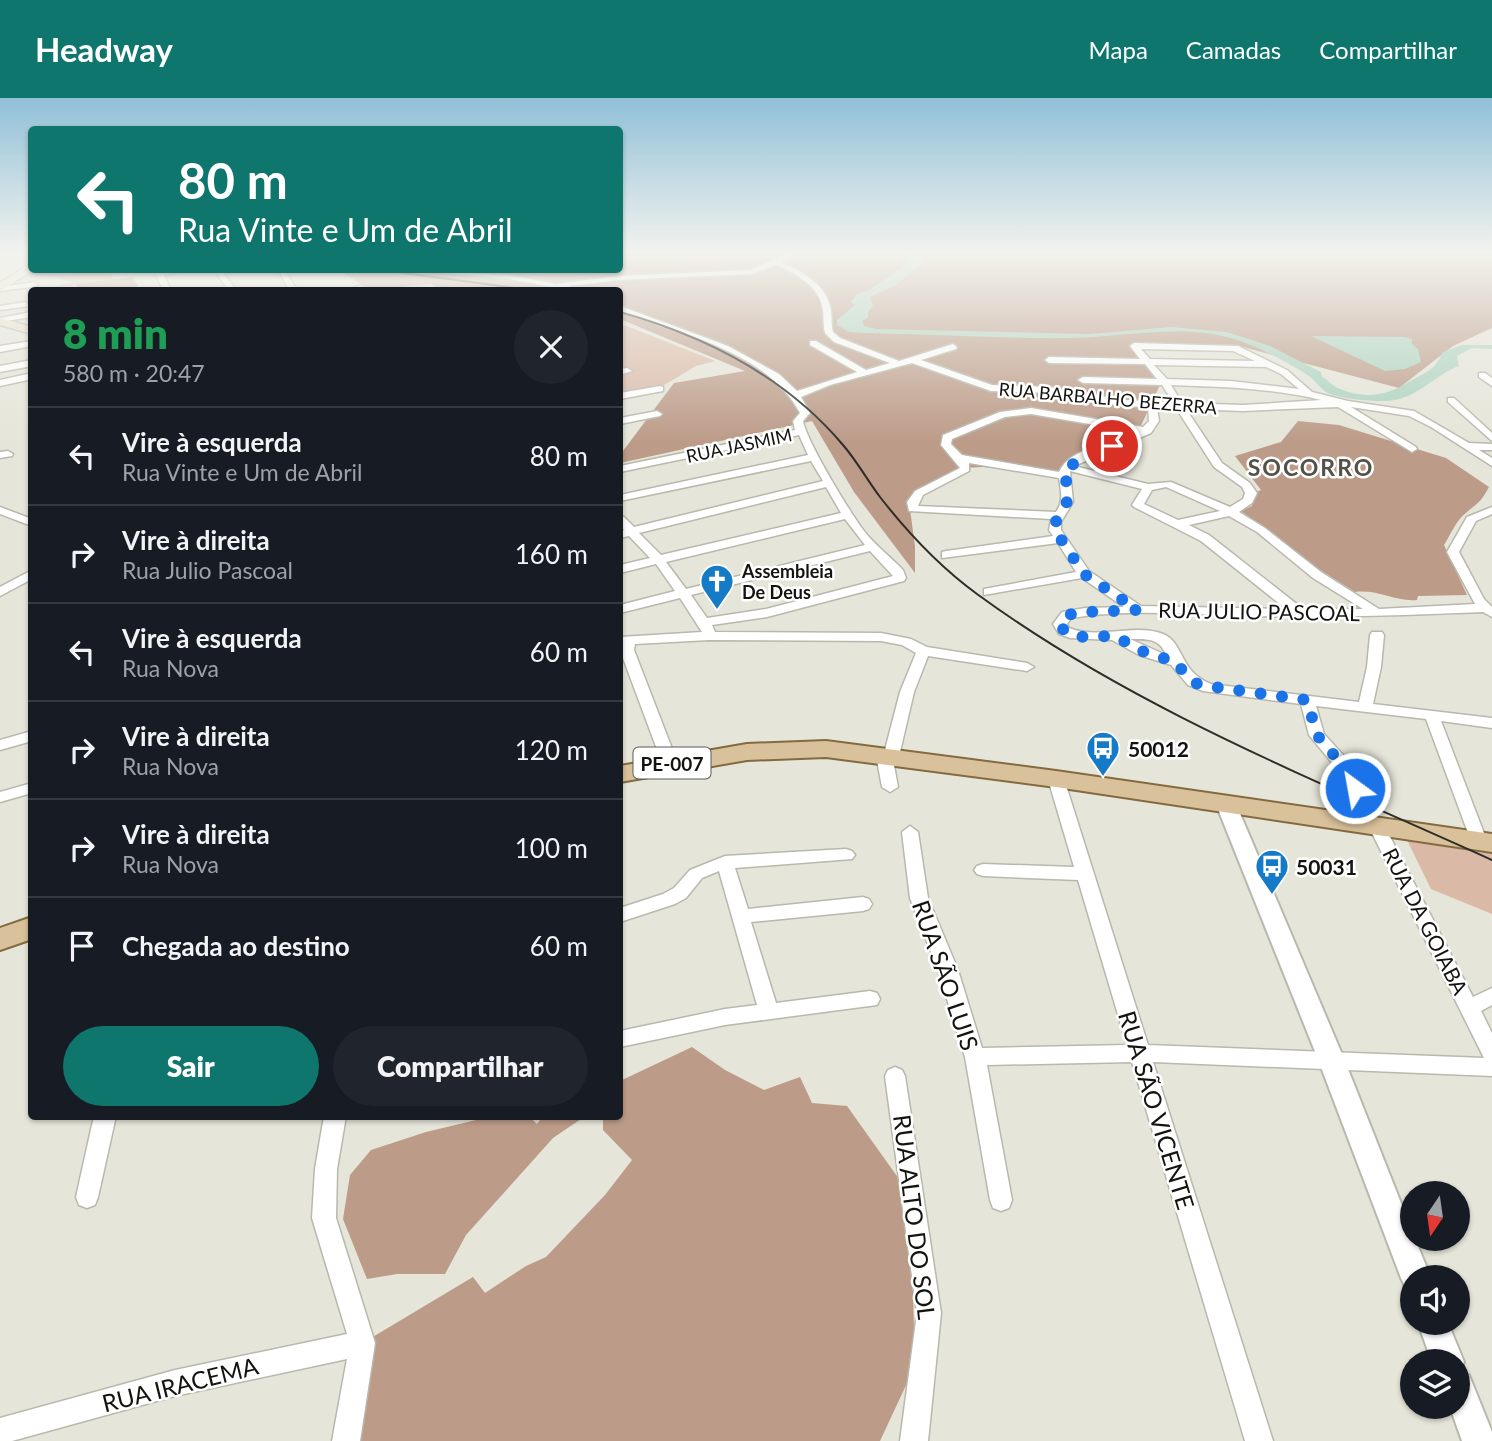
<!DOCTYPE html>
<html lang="pt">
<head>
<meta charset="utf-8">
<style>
	:root { --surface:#171b24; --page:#20242c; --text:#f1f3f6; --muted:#9ea1a6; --line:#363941; --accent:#0f766e }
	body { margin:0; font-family:Lato,sans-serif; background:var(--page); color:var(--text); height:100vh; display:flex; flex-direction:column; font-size:26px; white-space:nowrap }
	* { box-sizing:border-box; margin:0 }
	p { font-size:23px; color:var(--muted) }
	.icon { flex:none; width:38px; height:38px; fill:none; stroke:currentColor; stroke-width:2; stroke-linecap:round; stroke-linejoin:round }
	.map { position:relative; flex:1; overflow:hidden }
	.details { position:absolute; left:28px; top:189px; width:595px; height:833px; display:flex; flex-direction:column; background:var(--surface); border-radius:7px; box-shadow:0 2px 5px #0004 }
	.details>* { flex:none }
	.guide { position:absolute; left:28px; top:28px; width:595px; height:147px; border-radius:7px; box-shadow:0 2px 5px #0004; background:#0f766e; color:#fff; overflow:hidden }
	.needle { width:46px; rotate:193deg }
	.controls { position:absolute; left:1400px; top:1083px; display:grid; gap:14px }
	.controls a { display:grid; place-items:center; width:70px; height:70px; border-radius:50%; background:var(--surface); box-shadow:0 2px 5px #0004; font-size:35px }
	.pin { position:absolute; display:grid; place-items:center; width:60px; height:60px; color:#fff; margin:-30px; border:4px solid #fff; border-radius:50%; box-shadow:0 2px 7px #0007 }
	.me { position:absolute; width:77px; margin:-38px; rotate:328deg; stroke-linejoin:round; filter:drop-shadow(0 0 5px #0008) }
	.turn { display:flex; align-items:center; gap:24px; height:147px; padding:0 35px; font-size:32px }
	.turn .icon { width:91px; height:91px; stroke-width:2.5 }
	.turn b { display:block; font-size:49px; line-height:60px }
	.round { display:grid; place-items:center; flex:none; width:74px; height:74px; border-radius:37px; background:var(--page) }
	.overview { display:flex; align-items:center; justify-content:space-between; height:119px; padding:0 35px }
	h1 { font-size:42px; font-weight:800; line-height:52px; color:#1e9e55 }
	.action { display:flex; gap:14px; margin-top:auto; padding:14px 35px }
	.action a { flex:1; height:80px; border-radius:42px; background:var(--accent); color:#fff; font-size:28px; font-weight:800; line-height:80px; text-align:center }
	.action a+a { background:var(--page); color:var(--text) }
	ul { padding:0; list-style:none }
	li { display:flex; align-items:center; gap:21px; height:98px; padding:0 35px; border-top:2px solid var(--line) }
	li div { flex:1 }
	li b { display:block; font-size:26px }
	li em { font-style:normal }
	header { display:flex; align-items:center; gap:42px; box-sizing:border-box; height:98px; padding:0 35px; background:var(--accent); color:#fff }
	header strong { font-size:33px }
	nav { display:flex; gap:38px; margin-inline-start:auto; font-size:24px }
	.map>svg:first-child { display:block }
</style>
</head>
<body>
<header>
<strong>Headway</strong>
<nav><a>Mapa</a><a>Camadas</a><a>Compartilhar</a></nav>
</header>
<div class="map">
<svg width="1492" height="1343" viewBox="0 0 1492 1343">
	<rect width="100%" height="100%" fill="#e5e5d9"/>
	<g fill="#dab9a6">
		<polygon points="62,172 66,176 89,173 110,174 114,182 41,192 72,184 37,175"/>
		<polygon points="620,228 627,228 715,263 696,268 661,289 620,298"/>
		<polygon points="1407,742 1492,755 1492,816 1431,791"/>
	</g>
	<g fill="#bc9b88">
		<polygon points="620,156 1492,156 1492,230 1453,248 1399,290 1239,248 1131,246 1160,287 1138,334 1056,376 983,369 961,370 909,404 915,448 915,475 854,394 812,323 620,365 620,357 674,285 745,273 620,221 620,192 441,192 431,186 370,192 343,175 326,172 620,172"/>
		<polygon points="133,179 140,192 78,192 76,186"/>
		<path d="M1298,323L1339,327L1446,360L1489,389C1480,405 1480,403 1467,414C1456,422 1451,436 1444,447L1467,497L1418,498L1417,502C1395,504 1378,491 1355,494L1311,466L1241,413L1252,408L1254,395L1261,392L1235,358L1281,344Z"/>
		<polygon points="692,949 725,972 764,992 800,979 812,1005 847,1008 899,1081 913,1194 915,1268 880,1343 356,1343 366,1243 473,1179 485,1195 526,1168 546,1159 605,1097 632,1062 603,1032 603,1019 620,1018 620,983"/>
		<polygon points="493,1018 530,1019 537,1026 542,1019 584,1019 553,1040 466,1137 445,1176 397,1176 367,1181 343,1121 350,1077 371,1052 426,1034"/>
	</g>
	<g fill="#acd2bf">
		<path d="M897,156H916L924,164L896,187L870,199L873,208L868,214V220L862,223L864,228L876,231L1090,236L1171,229L1227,234L1270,248L1321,274L1322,279C1329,282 1333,289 1340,291C1367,302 1389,297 1412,282C1430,272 1434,272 1443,254L1462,247H1492V251L1472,250L1457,258L1459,268C1437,276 1422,295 1399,301C1385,306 1339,301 1326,294C1319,289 1314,281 1306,276C1274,257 1242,239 1205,235C1160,230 1117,239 1073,240C1004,241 935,236 866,235L849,234L837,227V222L855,207L851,204L856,197L872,190L909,165L910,160Z"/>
		<polygon points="1311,238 1404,239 1412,241 1412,246 1418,251 1421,264 1405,271 1385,273"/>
	</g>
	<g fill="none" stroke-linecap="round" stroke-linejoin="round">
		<defs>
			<g id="minor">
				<path d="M785,156H797L781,164C802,174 827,186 831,212C832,219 831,227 833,234L840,240L899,263L953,246L957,249L956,251L921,262L992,287L1049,289L1122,302L1173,304L1162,287L1083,285L1078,282L1083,279L1157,281L1145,266L1049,265L1045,262L1049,259L1140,261L1130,248L1134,245L1238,248L1287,272L1312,294L1348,303L1414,313L1469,345L1492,346V352H1479L1492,360V368L1431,329L1409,318L1351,309L1416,349L1417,351L1412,354L1338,309L1243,313L1186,311L1222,365L1250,385L1257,395L1252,405L1239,414L1265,430L1321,474L1379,511L1475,506L1447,454L1467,419L1492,409V416L1476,423L1459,454L1484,501L1492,509V519L1483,514C1408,517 1333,520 1258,518C1197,517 1132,510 1071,520L1067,526L1069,530C1099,542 1133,525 1163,536C1184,544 1179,574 1211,586L1359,604L1367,569L1370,537L1372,534H1382L1384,537L1381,569L1373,606L1492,620V630L1441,623L1487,743L1485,747H1473L1471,743L1426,621L1316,608L1324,636L1345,659L1363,690L1355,695L1349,694L1333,666L1309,637L1301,606L1203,593L1188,587L1171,567L1139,557L1112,542L1070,540L1059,536L1053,526L1062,514L1085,510L1124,509L1082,480L984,497V491L1076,474L1058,445L942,460V454L946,453L1053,438L1049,432L1051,421L909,413L907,404L915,393L960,370L941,347L943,337L1000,314L1031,310L1143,329L1149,323L1148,309L1122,308L1049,295L991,293L912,265L830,287L801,299L810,315L803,323C807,344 847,409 861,429C872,445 890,458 903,472L906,480L904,483L767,519L712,527L715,534L881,535L911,541L927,549L1027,565L1034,569L1027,573L928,558L914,594L899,658L893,662L898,689L890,694L882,689L876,657L885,652L900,594L916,555L902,547L881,543L709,542L635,546L634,552L678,666L676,670H664L620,552V539L702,534L680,500L620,515V507L675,493L656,466L620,475V467L650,460L629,438L620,440V433L624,432L620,427V418L624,419L634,429L823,383L811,363L620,403V397L808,357L799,337L620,374V368L795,332L793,323L800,315C767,254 682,236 620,213V208L728,248L779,276L797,293L857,274L810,247V243H816L866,272L890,265L834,244L825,235C823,227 824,220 823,212C820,188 796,176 776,167L751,176L618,182L569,188L572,190L568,192L509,181L414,172L509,177L556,186L618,178L751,172ZM1141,251L1233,253L1255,263L1150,261ZM1154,267L1266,269L1281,276L1299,291L1231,283L1167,281ZM1171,287C1222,289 1272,290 1321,302L1243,307L1182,305ZM1157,309L1176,310L1214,369L1242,389L1245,395L1243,401L1230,409L1171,384L1148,386L1074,368L1151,335L1159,323ZM1031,316L1136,334C1113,347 1071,348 1059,374L962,357L951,346L952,341L1005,319ZM969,365L1059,380C1061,394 1064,403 1056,414L918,408L923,397L969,373ZM1070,373L1142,391L1132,407L1134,409L1201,443L1286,511L1141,508L1089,473L1061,432V424L1073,404ZM826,389L841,415L661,457L639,435ZM1166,389L1220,413L1178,422L1144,406L1152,392ZM1229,418L1257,434L1313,480L1363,511H1303L1209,437L1189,427ZM845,421L865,447L686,491L666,464ZM870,453L893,478L766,511L707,520L691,497ZM1130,541C1146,541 1160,540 1166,557Z"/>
				<polygon points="154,172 185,172 164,177 171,192 163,192"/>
				<polygon points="215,172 221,172 236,192 228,192"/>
				<polygon points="279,173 285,173 297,192 289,192"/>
				<polygon points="35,184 38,188 0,193 0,189"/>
				<polygon points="358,188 361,188 364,192 356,192 354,190"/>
				<polygon points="26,204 29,208 0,212 0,208"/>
				<polygon points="32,214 32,219 0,224 0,220"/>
				<polygon points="32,243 32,248 0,254 0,248"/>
				<polygon points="32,262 32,268 0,274 0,268"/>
				<polygon points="620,271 627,270 632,273 620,277"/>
				<polygon points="32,275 32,281 0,288 0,282"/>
				<polygon points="1479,275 1485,275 1492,280 1492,288 1479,279"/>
				<polygon points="660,288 663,289 663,293 620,301 620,295"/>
				<polygon points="1448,300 1454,300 1492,335 1492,343 1448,304"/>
				<polygon points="657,313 662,316 660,318 620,326 620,320"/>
				<polygon points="8,353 13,356 12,358 0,360 0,354"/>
				<polygon points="0,409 32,421 32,428 0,416"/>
				<polygon points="32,472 32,481 0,498 0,489"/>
				<polygon points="32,633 32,643 0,652 0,642"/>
				<polygon points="1056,676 1064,681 1148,947 1484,960 1369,729 1377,723 1385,729 1473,899 1492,890 1492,907 1481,913 1492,935 1492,978 1153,964 1273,1343 1245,1343 1132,964 987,967 1012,1102 1009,1110 1001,1113 993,1110 990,1102 965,959 938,872 910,800 902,734 910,728 918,734 928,800 958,872 982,950 1127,947 1078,782 983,778 977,776 974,772 977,768 983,766 1074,769 1048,681"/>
				<polygon points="32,685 32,695 0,704 0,694"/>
				<polygon points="846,751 852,753 855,757 852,761 735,770 748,811 863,799 869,801 872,806 869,811 863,813 751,824 776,905 870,893 877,895 880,901 877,907 725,927 620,949 620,933 725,911 757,907 719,773 702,780 686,800 675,806 620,824 620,810 663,796 674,790 690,772 725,758"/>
				<polygon points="895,969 902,972 905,978 941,1215 928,1343 900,1343 917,1215 885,978 888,972"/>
				<polygon points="94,1018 116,1018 98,1099 95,1107 87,1110 79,1107 76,1099"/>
				<polygon points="324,1018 346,1018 337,1071 336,1120 375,1245 360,1343 332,1343 347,1261 175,1298 12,1343 0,1343 0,1320 175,1272 347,1236 312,1120 315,1071"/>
			</g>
			<g id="tertiary">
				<polygon points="1226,699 1233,701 1236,706 1344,961 1412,1133 1412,1141 1415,1141 1431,1180 1412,1180 1412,1193 1406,1190 1401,1180 1318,961 1216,706 1219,701"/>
				<polygon points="1418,1225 1448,1225 1464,1264 1460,1273 1469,1277 1492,1334 1492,1343 1462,1343 1450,1309 1458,1309 1458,1264 1432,1264"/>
			</g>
			<g id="secondary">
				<polygon points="23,156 32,156 32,172 34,172 0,193 0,185 25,169"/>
				<polygon points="0,220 32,229 32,236 0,227"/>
			</g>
			<g id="primary">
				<polygon points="826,643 1056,673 1492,736 1492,754 1056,689 826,659 747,662 620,684 620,668 747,646"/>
				<polygon points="32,819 32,841 0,852 0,830"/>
			</g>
		</defs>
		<use href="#minor" stroke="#b8b8ad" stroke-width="3"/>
		<use href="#tertiary" stroke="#b8b8ad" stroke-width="4"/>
		<use href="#secondary" stroke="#b8b8ad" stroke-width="3"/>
		<use href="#primary" stroke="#836a3f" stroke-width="4"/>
		<use href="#minor" fill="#fff" fill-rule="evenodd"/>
		<use href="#tertiary" fill="#fff" fill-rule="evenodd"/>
		<use href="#secondary" fill="#ece0cd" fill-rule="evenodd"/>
		<use href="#primary" fill="#d9c29b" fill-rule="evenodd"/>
		<g stroke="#2e2e29" stroke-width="2">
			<polyline points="381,172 531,192"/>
			<path d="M620,214C705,238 785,278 843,347C857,363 867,382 880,399C908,435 940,469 977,496C1134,611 1316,682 1492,762"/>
		</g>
	</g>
	<linearGradient id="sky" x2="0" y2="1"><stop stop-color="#90c0d8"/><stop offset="0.45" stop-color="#f3f3ee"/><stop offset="1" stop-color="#f3f3ee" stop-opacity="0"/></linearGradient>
	<rect width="1492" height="344" fill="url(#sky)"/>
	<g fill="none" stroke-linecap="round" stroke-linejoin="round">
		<polyline stroke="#1a73e8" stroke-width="12" stroke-dasharray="0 21.6" points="1112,348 1088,357 1065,371 1068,402 1054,427 1055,432 1084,476 1138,512 1085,514 1067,517 1062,522 1061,530 1075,539 1115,538 1144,554 1176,564 1188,580 1199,587 1307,602 1317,637 1339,663 1355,690"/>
	</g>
	<defs>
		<symbol id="church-pin" viewBox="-11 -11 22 30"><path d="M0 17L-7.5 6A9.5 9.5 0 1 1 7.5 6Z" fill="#167bc6" stroke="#fff"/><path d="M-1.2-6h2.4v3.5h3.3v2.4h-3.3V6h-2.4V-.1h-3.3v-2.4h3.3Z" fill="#fff"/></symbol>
		<symbol id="bus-pin" viewBox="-11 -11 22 30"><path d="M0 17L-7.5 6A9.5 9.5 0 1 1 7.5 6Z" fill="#167bc6" stroke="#fff"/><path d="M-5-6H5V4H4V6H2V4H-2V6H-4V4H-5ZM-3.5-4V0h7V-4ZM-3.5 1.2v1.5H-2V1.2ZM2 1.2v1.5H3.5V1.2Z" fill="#fff"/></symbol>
	</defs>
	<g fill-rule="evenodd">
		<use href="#church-pin" x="698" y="464" width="38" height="52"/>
		<use href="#bus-pin" x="1084" y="631" width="38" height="52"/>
		<use href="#bus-pin" x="1253" y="749" width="38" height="52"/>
	</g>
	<g text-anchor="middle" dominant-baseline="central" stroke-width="5" stroke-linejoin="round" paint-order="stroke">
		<g font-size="18" fill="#13130f" stroke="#fff">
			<text transform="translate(1108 300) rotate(5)">RUA BARBALHO BEZERRA</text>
			<text transform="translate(739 347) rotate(-12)">RUA JASMIM</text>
		</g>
		<g font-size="18" font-weight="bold" fill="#13130f" stroke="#fff" text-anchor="start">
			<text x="742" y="473">Assembleia<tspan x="742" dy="21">De Deus</tspan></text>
		</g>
		<rect fill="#fff" stroke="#5a5a57" stroke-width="2" x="633.5" y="649.5" width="77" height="31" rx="5"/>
		<g font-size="19" font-weight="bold" fill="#13130f">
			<text x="672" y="665">PE-007</text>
		</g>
		<g font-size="21" fill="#13130f" stroke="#fff">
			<text transform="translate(1259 513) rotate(1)">RUA JULIO PASCOAL</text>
			<text transform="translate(1426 823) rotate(63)">RUA DA GOIABA</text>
		</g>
		<g font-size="21" font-weight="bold" fill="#13130f" stroke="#fff" text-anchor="start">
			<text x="1128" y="650">50012</text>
			<text x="1296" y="768">50031</text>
		</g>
		<g font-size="23" font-weight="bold" letter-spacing="2" fill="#525249" stroke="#fff">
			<text x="1311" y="369">SOCORRO</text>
		</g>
		<g font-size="24" fill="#13130f" stroke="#fff">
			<text transform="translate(946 877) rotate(71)">RUA SÃO LUIS</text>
			<text transform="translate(1157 1012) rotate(73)">RUA SÃO VICENTE</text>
			<text transform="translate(915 1119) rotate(83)">RUA ALTO DO SOL</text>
			<text transform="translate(180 1286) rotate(-14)">RUA IRACEMA</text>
		</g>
	</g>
</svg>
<div class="controls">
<a><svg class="needle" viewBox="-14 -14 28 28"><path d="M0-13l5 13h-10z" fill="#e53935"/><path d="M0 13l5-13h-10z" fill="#9ea1a6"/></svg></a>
<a><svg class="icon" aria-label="sound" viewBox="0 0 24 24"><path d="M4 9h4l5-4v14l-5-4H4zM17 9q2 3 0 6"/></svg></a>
<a><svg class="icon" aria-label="layers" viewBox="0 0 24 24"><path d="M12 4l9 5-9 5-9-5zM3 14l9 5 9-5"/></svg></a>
</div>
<div class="pin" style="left:1112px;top:348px;background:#d93025"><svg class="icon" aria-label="arrive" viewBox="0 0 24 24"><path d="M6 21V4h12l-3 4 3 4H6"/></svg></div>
<svg class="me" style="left:1355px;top:690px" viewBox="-20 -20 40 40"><circle r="17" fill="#1a73e8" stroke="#fff" stroke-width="3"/><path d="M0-11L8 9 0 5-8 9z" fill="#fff"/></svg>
<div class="guide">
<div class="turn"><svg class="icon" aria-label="left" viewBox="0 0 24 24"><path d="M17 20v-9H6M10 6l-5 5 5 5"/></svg><div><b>80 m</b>Rua Vinte e Um de Abril</div></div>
</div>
<section class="details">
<div class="overview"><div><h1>8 min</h1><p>580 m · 20:47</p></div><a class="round"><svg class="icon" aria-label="close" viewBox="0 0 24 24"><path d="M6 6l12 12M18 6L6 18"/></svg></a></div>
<ul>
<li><svg class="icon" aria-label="left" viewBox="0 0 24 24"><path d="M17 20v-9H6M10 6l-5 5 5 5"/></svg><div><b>Vire à esquerda</b><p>Rua Vinte e Um de Abril</p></div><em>80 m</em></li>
<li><svg class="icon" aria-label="right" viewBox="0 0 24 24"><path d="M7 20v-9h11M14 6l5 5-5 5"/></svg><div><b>Vire à direita</b><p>Rua Julio Pascoal</p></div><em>160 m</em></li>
<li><svg class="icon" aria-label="left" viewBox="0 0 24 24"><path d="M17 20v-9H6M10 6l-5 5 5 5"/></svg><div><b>Vire à esquerda</b><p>Rua Nova</p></div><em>60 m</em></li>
<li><svg class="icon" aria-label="right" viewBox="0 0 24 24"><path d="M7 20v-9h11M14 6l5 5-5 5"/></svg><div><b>Vire à direita</b><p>Rua Nova</p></div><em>120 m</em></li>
<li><svg class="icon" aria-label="right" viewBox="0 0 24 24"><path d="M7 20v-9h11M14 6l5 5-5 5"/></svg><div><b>Vire à direita</b><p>Rua Nova</p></div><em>100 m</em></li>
<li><svg class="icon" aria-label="arrive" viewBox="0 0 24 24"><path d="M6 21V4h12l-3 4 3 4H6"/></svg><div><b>Chegada ao destino</b></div><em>60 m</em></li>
</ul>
<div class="action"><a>Sair</a><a>Compartilhar</a></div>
</section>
</div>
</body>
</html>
